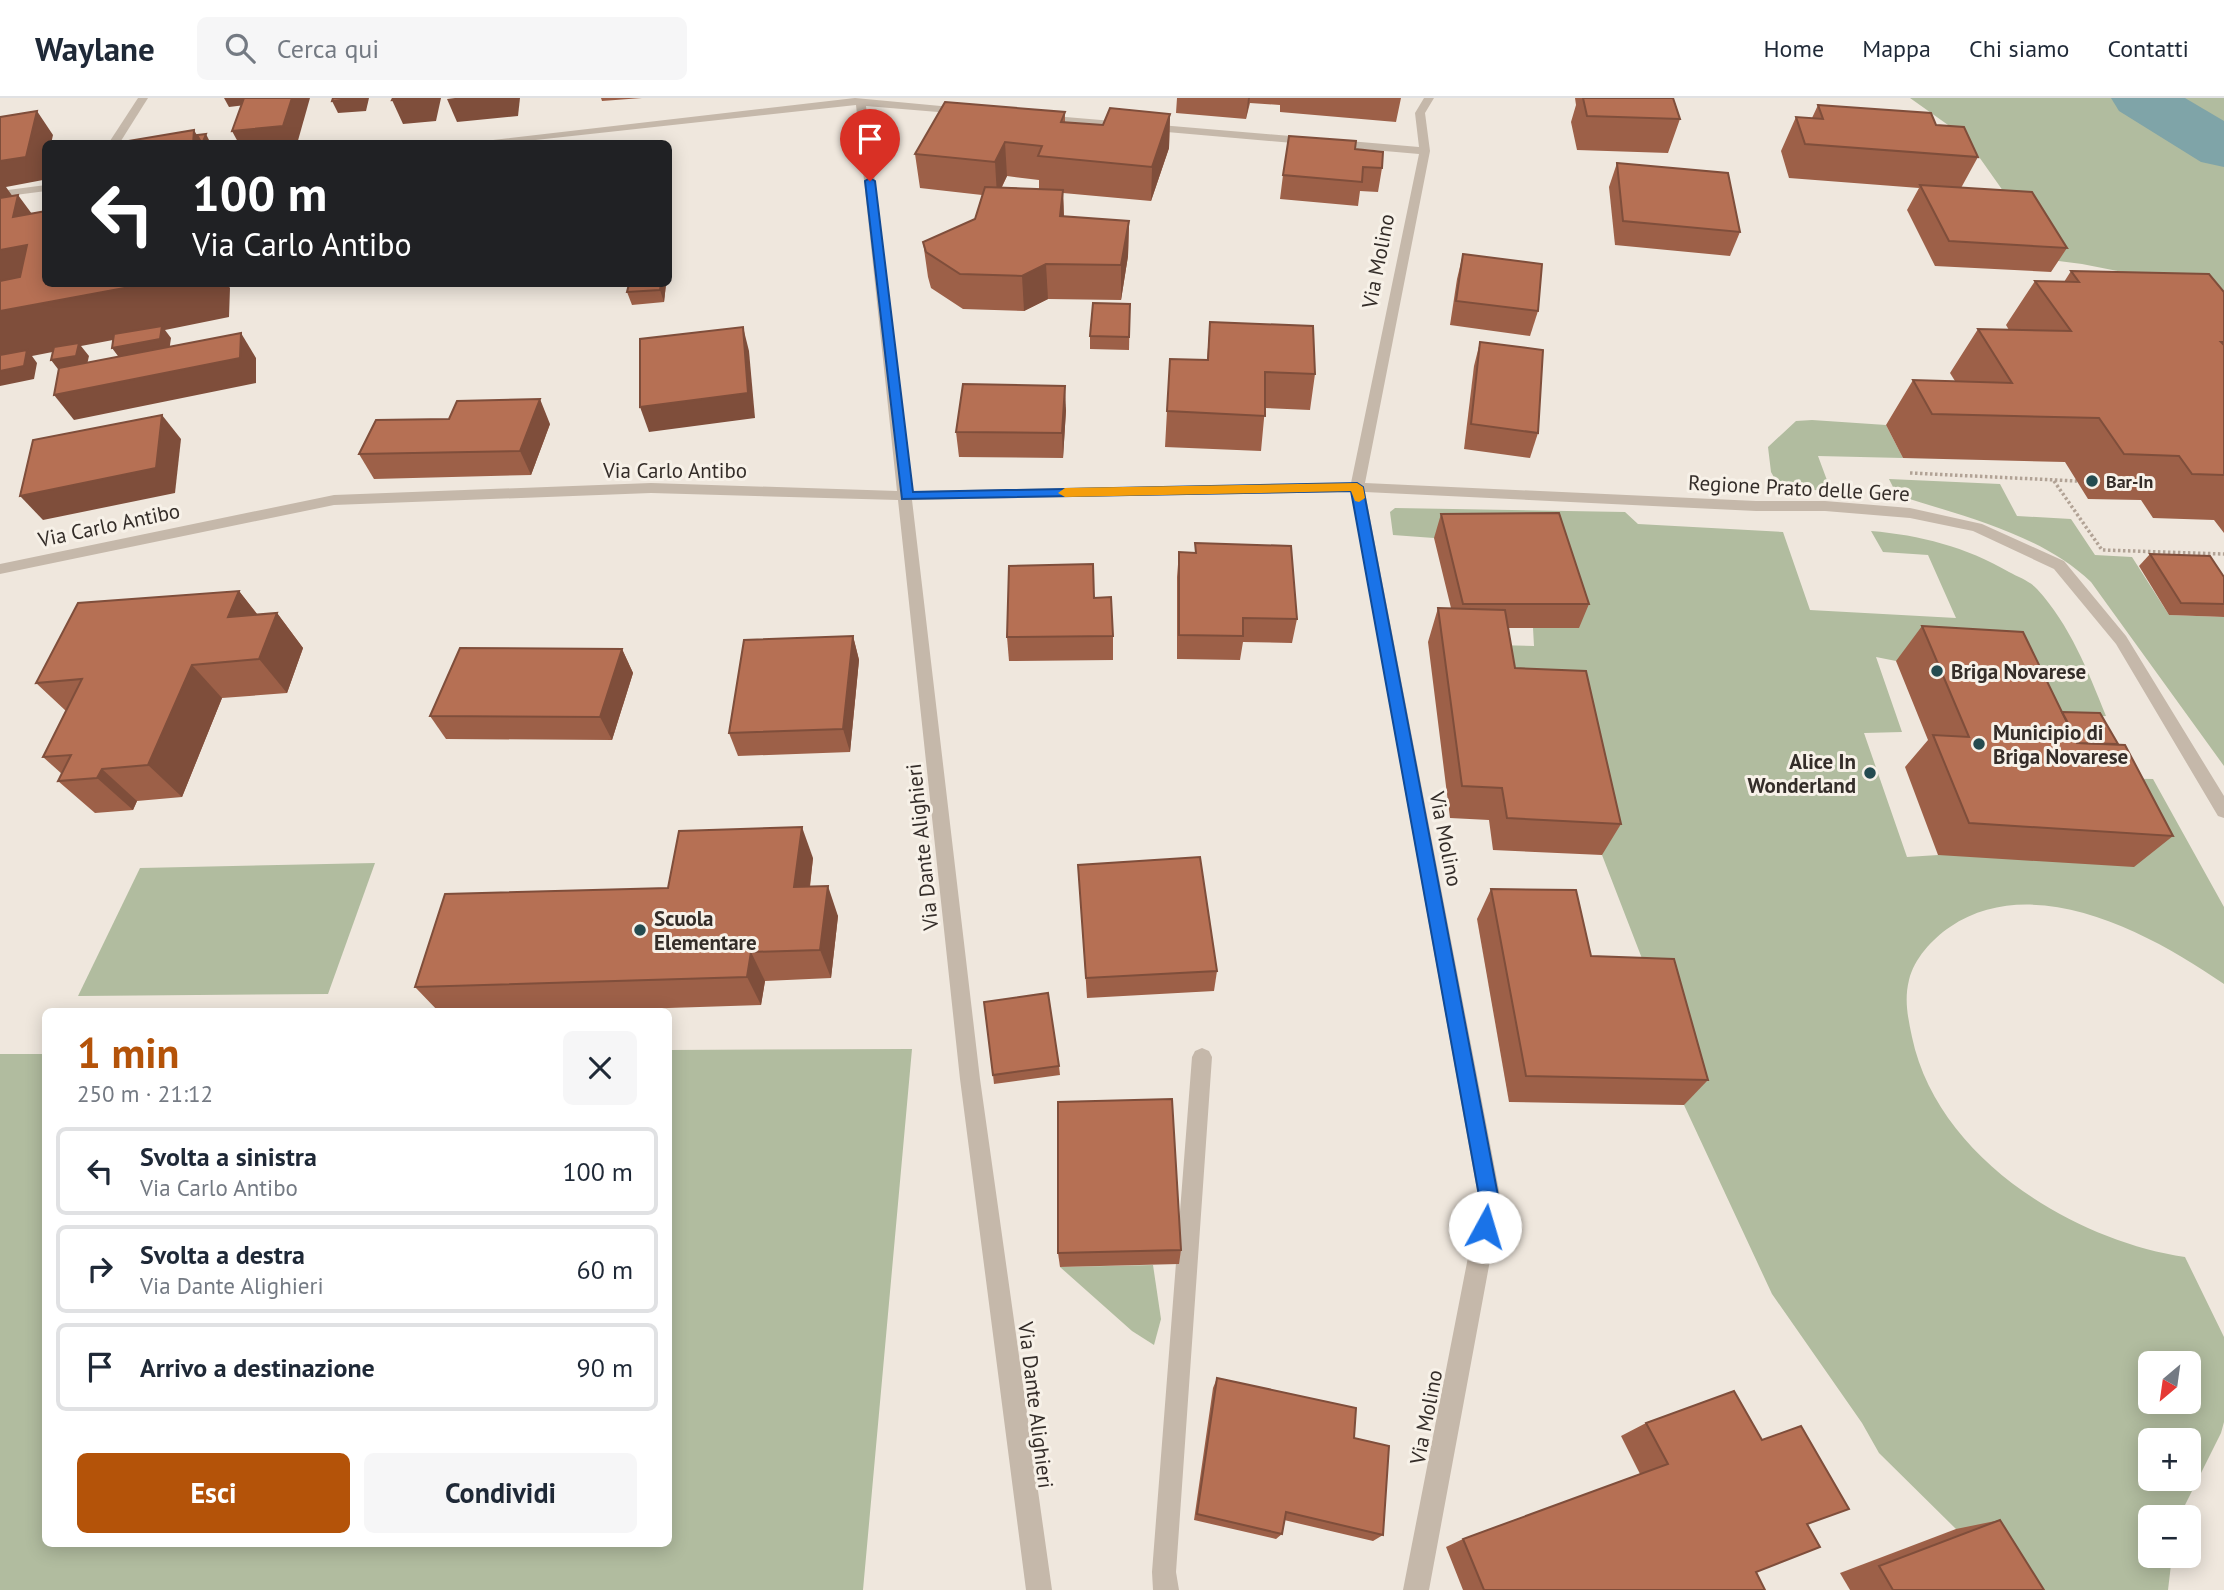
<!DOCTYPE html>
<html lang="it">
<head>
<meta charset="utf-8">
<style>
	:root { --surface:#fff; --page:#f6f6f7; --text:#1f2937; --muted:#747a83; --line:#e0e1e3; --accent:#b45309 }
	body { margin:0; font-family:"PT Sans",sans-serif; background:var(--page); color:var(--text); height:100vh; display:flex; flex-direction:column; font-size:26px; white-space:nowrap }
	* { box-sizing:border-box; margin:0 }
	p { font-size:23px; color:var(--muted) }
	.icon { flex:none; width:38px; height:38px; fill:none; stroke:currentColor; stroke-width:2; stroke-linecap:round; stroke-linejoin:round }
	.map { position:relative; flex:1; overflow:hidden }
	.details { position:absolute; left:42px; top:910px; width:630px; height:539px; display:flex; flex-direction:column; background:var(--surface); border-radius:10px; box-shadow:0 4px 18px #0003 }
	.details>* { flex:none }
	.top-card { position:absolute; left:42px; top:42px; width:630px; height:147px; border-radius:10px; box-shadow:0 4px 18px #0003; background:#202124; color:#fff; overflow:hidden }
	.needle { width:46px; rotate:209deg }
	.fabs { position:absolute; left:2138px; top:1253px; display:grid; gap:14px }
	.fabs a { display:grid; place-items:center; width:63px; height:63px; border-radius:10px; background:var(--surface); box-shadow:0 4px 18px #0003; font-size:35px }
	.pin { position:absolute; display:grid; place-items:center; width:60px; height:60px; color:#fff; margin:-72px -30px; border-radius:50% 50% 50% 0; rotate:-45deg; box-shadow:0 0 7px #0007 }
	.pin .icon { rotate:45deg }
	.me { position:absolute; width:77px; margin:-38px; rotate:6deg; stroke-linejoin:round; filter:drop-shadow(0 0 5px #0008) }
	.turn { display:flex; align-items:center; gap:24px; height:147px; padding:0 35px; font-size:32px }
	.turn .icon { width:91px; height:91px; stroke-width:2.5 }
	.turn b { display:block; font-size:49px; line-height:60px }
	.round { display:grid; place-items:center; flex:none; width:74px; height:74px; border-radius:10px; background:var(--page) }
	.summary { display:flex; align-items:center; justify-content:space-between; height:119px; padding:0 35px }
	h1 { font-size:42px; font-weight:600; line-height:52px; color:var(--accent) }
	.primary-button { display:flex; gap:14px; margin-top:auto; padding:14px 35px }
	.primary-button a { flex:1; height:80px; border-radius:10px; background:var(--accent); color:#fff; font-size:28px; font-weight:600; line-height:80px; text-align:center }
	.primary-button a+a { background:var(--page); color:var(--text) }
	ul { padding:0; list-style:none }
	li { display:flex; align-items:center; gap:21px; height:88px; margin:0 14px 10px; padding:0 21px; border:4px solid var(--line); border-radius:10px }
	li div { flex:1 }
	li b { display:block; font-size:26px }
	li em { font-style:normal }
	header { display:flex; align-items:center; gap:42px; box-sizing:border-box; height:98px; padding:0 35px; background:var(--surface); border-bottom:2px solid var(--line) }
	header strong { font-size:33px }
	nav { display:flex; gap:38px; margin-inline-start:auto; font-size:24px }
	.search { width:490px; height:63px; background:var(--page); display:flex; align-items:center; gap:18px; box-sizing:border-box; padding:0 24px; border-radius:10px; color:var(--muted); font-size:26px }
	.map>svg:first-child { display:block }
</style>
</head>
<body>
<header>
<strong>Waylane</strong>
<div class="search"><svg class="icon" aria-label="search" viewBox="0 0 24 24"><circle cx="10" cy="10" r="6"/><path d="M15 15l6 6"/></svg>Cerca qui</div>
<nav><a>Home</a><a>Mappa</a><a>Chi siamo</a><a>Contatti</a></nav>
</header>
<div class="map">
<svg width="2224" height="1492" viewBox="0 0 2224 1492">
	<rect width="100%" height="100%" fill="#efe7dd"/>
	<g fill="#b1bc9f" fill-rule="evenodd">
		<polygon points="1910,0 2133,0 2224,55 2224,194 2082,166 2043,161 2001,90 1965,39"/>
		<polygon points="2145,0 2224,0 2224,47 2221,44"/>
		<polygon points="1812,322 1886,327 1903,360 1818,358 1831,393 1780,390 1771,374 1768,349 1796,323"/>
		<path d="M1889,381L2000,386L2017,418L2071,421L2095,457L2132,459L2169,517L2224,519V668L2091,484C2041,436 1962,418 1897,397Z"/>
		<path d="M1395,410L1625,414L1638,426L1783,434L1810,512L1956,520L1928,457L1883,454L1871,433C1920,437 1966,449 2009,474C2018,479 2030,483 2037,491C2070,527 2088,573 2106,618L2019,622L1896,563L1876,559L1902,634L1864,635L1907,759L1938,757L2090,680L2153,681L2224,809V886C2152,836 2034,772 1950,829C1932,841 1914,861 1909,882C1904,902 1908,920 1912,939C1937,1059 2072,1142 2185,1159L2224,1239V1324L2221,1335L2179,1419H2151V1458H2172L2168,1492H1993L1956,1431L1879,1355L1862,1325L1772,1196L1684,1007L1653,889L1602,757L1502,603L1493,547L1534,548L1533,530L1578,529L1434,440L1393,437L1390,414ZM2151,1265H2189V1304H2151ZM2151,1342H2189V1381H2151Z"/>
		<polygon points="375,765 328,896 78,898 140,770"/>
		<polygon points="912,951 863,1492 0,1492 0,956 45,956 46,1446 668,1446 669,952"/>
		<polygon points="1153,1167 1161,1221 1154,1247 1132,1233 1060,1169"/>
	</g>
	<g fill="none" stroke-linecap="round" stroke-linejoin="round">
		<polygon fill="#7fa4a8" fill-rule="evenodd" points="2111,0 2185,0 2224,23 2224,69 2201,64 2119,13"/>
		<g stroke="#b1a295" stroke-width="3.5" stroke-dasharray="2.5 2.5" stroke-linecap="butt">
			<polyline points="1910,375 2077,383"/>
			<polyline points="2054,383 2102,452 2224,456"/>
		</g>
		<g fill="#c5b8aa" fill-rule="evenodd">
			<polygon points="138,0 148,0 119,46 108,46"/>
			<polygon points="855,0 962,10 967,13 962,16 866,8 911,393 1351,385 1419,56 1042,23 1037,20 1042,17 1419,49 1415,15 1424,0 1434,0 1425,15 1430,53 1365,385 1756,403 1825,403 1910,410 1982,426 2064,463 2126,538 2224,698 2224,720 2218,718 2116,546 2054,471 1973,433 1910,420 1825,413 1756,413 1365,394 1501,1103 1429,1492 1403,1492 1479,1103 1351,394 912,402 980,981 1052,1492 1026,1492 960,981 898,402 651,395 334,407 0,476 0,466 334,397 651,385 897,393 856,7 498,46 459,46"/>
			<polygon points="46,87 46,93 0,99 0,93"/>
			<polygon points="1202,950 1209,953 1212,959 1176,1474 1179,1492 1153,1492 1152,1474 1192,959 1195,953"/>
		</g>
	</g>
	<g fill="#9d6048" fill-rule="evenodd">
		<polygon points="601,0 642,0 602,3"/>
		<polygon points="1177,0 1401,0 1396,24 1280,14 1280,7 1250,5 1246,21 1176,15"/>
		<polygon points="1575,0 1673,0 1680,21 1668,55 1577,52 1571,24 1576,7"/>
		<polygon points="1818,7 1936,27 1978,59 1961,90 2067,150 2051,174 1935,168 1907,112 1919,90 1789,80 1781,53 1796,19 1812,20"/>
		<path d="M1065,14V24L1103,27L1170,16L1169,50L1151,103L1063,95L1064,118L1129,123L1128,158L1121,202L1048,201L1024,213L963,211L931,190L928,179L923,144L975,121L982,97L920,90L915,56ZM1007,78L1039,82V91L1002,89Z"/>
		<polygon points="1355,51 1382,70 1378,94 1360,93 1358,108 1280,101 1283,77"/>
		<polygon points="1617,65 1740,134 1730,158 1615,147 1609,89"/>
		<polygon points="1463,156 1538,213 1530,238 1450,227 1457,181"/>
		<polygon points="2071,173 2224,194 2224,435 2214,422 2153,420 2141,402 2088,401 2065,364 1903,360 1886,327 1913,282 1955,283 1950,275 1978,231 2009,232 2006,227 2035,183 2064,184"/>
		<polygon points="666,186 664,204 632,207 627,194"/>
		<polygon points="1130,206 1129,252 1090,251 1090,238"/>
		<polygon points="1210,224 1315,276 1310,312 1265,310 1261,353 1165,349 1167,313 1207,262"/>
		<polygon points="1480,244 1538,335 1530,360 1464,351 1474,268"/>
		<polygon points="1066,312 1063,360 959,359 956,334"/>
		<polygon points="550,326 531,377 374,381 359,356"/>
		<polygon points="1441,416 1589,506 1579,530 1508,530 1515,570 1621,726 1602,757 1493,752 1489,722 1450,720 1428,544 1438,510 1451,510 1434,440"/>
		<polygon points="1195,445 1297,521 1292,545 1243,544 1240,562 1177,561 1177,479 1179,454 1195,455"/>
		<polygon points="2150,456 2224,479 2224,519 2169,517 2139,468"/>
		<polygon points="239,493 258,517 277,515 303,550 287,595 222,600 182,699 137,703 133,712 95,715 58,683 62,676 43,659 66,613 36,585"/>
		<polygon points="1094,500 1113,538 1113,562 1009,563 1007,539"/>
		<polygon points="1922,528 2117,647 2173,738 2134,769 1938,757 1905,669 1928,642 1896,563"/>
		<polygon points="853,538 859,562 850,654 738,658 729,635"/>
		<polygon points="622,551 633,575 612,642 446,641 430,618"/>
		<polygon points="813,760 810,789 838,818 831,880 765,883 761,907 546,914 439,914 415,889 668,790"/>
		<polygon points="1078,767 1217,873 1214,893 1087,900"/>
		<polygon points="1491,791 1591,858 1708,982 1684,1007 1509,1004 1477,821"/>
		<polygon points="1059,968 1060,977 994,986 993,977"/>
		<polygon points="1181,1152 1179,1166 1060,1169 1058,1155"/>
		<polygon points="1217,1280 1354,1340 1383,1437 1373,1443 1284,1422 1282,1436 1276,1441 1194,1422 1213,1290"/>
		<polygon points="1646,1325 1807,1426 1756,1474 1765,1492 1463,1492 1446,1449 1463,1441 1640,1376 1621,1338"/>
		<polygon points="2000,1422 2044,1492 1850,1492 1840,1475 1956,1431"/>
	</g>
	<g fill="#7f4e3b">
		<polygon points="224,0 260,0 263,5 229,9"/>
		<polygon points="292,0 310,0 297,46 239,46 232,33"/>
		<polygon points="360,0 369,0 366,13 338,15 332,3"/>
		<polygon points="418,0 441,0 436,23 403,26 392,2"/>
		<polygon points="455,0 520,0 518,18 457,24 447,1"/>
		<polygon points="1248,0 1250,0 1246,21"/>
		<polygon points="37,13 53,37 51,46 46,46 46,71 43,82 6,89 16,103 18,97 46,135 0,123 0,63"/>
		<polygon points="1170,16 1169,50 1151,103 1152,69"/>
		<polygon points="194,32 202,46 193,46"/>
		<polygon points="206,36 211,46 202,46"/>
		<polygon points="1005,44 1007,78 997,98 995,64"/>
		<polygon points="1063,92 1064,126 1060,118"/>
		<polygon points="1129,123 1128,158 1121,202 1121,167"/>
		<polygon points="27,147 46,171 0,202 0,152"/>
		<polygon points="1046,166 1048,201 1024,213 1022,178"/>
		<polygon points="120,186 227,186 230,190 229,219 165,232 171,240 169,254 121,262 112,250 161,233 81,248 89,258 86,271 61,275 51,262 78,249 32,258 37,265 34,281 0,288 0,213"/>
		<polygon points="661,186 666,186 664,204 660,192"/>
		<polygon points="743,229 749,253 755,320 649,334 640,309"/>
		<polygon points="241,235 256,260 256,285 74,322 54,297"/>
		<polygon points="1065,288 1066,312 1063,360 1062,335"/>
		<polygon points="540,301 550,326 531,377 520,353"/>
		<polygon points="162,317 181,341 175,395 43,422 20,398"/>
		<polygon points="239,493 266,528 228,519"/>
		<polygon points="277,515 303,550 287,595 259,561"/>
		<polygon points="853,538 859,562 850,654 843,631"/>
		<polygon points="622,551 633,575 612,642 600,619"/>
		<polygon points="192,567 222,600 182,699 148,667"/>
		<polygon points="102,671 137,703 133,712 97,680"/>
		<polygon points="802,729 813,760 806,819 794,789"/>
		<polygon points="828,788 838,818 831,880 820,852"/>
		<polygon points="751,854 765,883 761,907 747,879"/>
	</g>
	<g fill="#b67054" stroke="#7f4e3b" stroke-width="2">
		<polygon points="244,0 292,0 283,28 232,33"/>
		<polygon points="333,0 360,0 332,3"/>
		<polygon points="393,0 418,0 392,2"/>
		<polygon points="1583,0 1673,0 1680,21 1587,18"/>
		<polygon points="945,4 1065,14 1061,24 1103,27 1110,10 1170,16 1152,69 1038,58 1042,48 1005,44 995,64 915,56"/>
		<polygon points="1818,7 1931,15 1936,27 1964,29 1978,59 1805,46 1796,19 1823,21"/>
		<polygon points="37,13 26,59 0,63 0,19"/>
		<polygon points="194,32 193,46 122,46 122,44"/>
		<polygon points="206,36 202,46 197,37"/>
		<polygon points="1289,38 1356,43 1355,51 1383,54 1382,70 1363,69 1362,84 1283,77"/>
		<polygon points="1617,65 1728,75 1740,134 1623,123"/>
		<polygon points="1920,87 2032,94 2067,150 1949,143"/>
		<polygon points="985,89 1063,92 1060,118 1129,123 1121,167 1046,166 1022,178 960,176 926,154 923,144 975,121"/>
		<polygon points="18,97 13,119 46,113 46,186 146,186 0,213 0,183 20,179 27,147 0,152 0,100"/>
		<polygon points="1463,156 1542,166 1538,213 1456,203"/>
		<polygon points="2071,173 2209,176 2224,194 2224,244 2221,244 2224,247 2224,377 2192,376 2179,358 2124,356 2099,320 1932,316 1913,282 2012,285 1978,231 2071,233 2035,183 2079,184"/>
		<polygon points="629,186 661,186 660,192 627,194"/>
		<polygon points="1093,205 1130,206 1129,239 1090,238"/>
		<polygon points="1210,224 1313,228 1315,276 1265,274 1265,318 1167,313 1170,261 1208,262"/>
		<polygon points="162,228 160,241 112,250 114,236"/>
		<polygon points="743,229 748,295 640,309 640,241"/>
		<polygon points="241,235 240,260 54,297 59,270"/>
		<polygon points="1480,244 1543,252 1538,335 1471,326"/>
		<polygon points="79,245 76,258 51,262 54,249"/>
		<polygon points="27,252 24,268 0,273 0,257"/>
		<polygon points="963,286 1065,288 1062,335 956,334"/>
		<polygon points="540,301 520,353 359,356 376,322 449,321 457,303"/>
		<polygon points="162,317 156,370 20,398 33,342"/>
		<polygon points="1559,415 1589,506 1463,506 1441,416"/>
		<polygon points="1195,445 1291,448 1297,521 1243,520 1243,538 1179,537 1179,454 1196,455"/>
		<polygon points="2150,456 2210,458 2224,479 2224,506 2181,505"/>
		<polygon points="1093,466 1094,500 1111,499 1113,538 1007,539 1009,468"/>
		<polygon points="239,493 228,519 277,515 259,561 192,567 148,667 102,671 97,680 58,683 71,657 43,659 82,581 36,585 78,505"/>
		<polygon points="1438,510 1505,512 1515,570 1586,573 1621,726 1507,720 1502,690 1462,688"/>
		<polygon points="1922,528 2023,534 2077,645 2125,647 2173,738 1969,725 1933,637 1969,639"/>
		<polygon points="853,538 843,631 729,635 744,542"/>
		<polygon points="460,550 622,551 600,619 430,618"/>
		<polygon points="2062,614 2100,615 2118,646 2079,645"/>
		<polygon points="802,729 794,789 828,788 820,852 751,854 747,879 415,889 445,796 668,790 679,733"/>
		<polygon points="1200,759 1217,873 1086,880 1078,767"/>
		<polygon points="1491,791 1576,792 1591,858 1674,861 1708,982 1526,978"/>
		<polygon points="1048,895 1059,968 993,977 984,904"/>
		<polygon points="1172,1001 1181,1152 1058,1155 1058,1004"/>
		<polygon points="1217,1280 1356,1310 1354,1340 1389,1348 1383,1437 1286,1414 1282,1436 1197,1416"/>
		<polygon points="1734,1293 1762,1342 1801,1328 1849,1411 1807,1426 1820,1449 1756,1474 1765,1492 1484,1492 1463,1441 1668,1366 1646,1325"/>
		<polygon points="2000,1422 2044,1492 1893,1492 1879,1468"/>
	</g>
	<polygon fill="#1a73e8" stroke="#114b97" stroke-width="2" points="870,80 875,83 913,394 1357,385 1363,389 1499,1103 1492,1135 1485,1138 1478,1135 1475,1129 1480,1103 1351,393 902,401 865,83"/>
	<polygon fill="#f59e0b" points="1357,385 1363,389 1365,400 1359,404 1355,403 1351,393 1065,399 1058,395 1065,390"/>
	<g fill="#244b50" stroke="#f7f1e8" stroke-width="2.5">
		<circle cx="2092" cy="383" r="7"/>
		<circle cx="1937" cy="573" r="7"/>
		<circle cx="1979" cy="646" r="7"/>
		<circle cx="1870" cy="675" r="7"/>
		<circle cx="640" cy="832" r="7"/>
	</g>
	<g text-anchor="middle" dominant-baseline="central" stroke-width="6" stroke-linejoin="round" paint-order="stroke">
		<g font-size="18" font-weight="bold" fill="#342d29" stroke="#f7f1e8" text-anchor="start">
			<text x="2106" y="383">Bar-In</text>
		</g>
		<g font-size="21" fill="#342d29" stroke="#f7f1e8">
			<text transform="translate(1378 163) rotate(-79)">Via Molino</text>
			<text x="675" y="372">Via Carlo Antibo</text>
			<text transform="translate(1799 390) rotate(3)">Regione Prato delle Gere</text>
			<text transform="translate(109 427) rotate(-12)">Via Carlo Antibo</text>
			<text transform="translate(1446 741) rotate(79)">Via Molino</text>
			<text transform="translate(922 749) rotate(-96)">Via Dante Alighieri</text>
			<text transform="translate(1036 1307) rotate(83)">Via Dante Alighieri</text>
			<text transform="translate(1426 1319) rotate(-79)">Via Molino</text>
		</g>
		<g font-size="21" font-weight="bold" fill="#342d29" stroke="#f7f1e8" text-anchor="start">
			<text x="1951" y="573">Briga Novarese</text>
			<text x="1993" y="634">Municipio di<tspan x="1993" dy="24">Briga Novarese</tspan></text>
			<text x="1856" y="663" text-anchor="end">Alice In<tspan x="1856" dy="24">Wonderland</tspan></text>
			<text x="654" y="820">Scuola<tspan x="654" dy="24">Elementare</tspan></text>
		</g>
	</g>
</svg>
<div class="fabs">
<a><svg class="needle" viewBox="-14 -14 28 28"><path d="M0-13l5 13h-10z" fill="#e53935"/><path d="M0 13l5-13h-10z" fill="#747a83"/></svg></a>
<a>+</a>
<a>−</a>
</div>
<div class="pin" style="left:870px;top:83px;background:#d93025"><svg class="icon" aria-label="arrive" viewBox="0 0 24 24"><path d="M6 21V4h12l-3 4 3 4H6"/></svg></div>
<svg class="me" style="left:1485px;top:1129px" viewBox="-20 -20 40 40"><circle r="19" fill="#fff"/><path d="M0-13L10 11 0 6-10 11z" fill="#1a73e8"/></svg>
<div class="top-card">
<div class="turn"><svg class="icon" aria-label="left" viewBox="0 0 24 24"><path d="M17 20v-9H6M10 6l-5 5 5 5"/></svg><div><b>100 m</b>Via Carlo Antibo</div></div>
</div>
<section class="details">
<div class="summary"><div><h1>1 min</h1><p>250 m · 21:12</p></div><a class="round"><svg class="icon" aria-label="close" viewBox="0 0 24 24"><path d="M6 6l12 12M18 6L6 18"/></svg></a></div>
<ul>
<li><svg class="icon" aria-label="left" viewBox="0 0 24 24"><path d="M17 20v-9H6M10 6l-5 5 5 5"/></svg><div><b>Svolta a sinistra</b><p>Via Carlo Antibo</p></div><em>100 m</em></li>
<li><svg class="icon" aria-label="right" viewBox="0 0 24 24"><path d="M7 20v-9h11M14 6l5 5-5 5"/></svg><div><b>Svolta a destra</b><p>Via Dante Alighieri</p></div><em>60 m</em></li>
<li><svg class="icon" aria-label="arrive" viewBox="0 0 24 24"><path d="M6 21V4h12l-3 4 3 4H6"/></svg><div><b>Arrivo a destinazione</b></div><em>90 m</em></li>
</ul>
<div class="primary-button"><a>Esci</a><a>Condividi</a></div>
</section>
</div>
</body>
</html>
